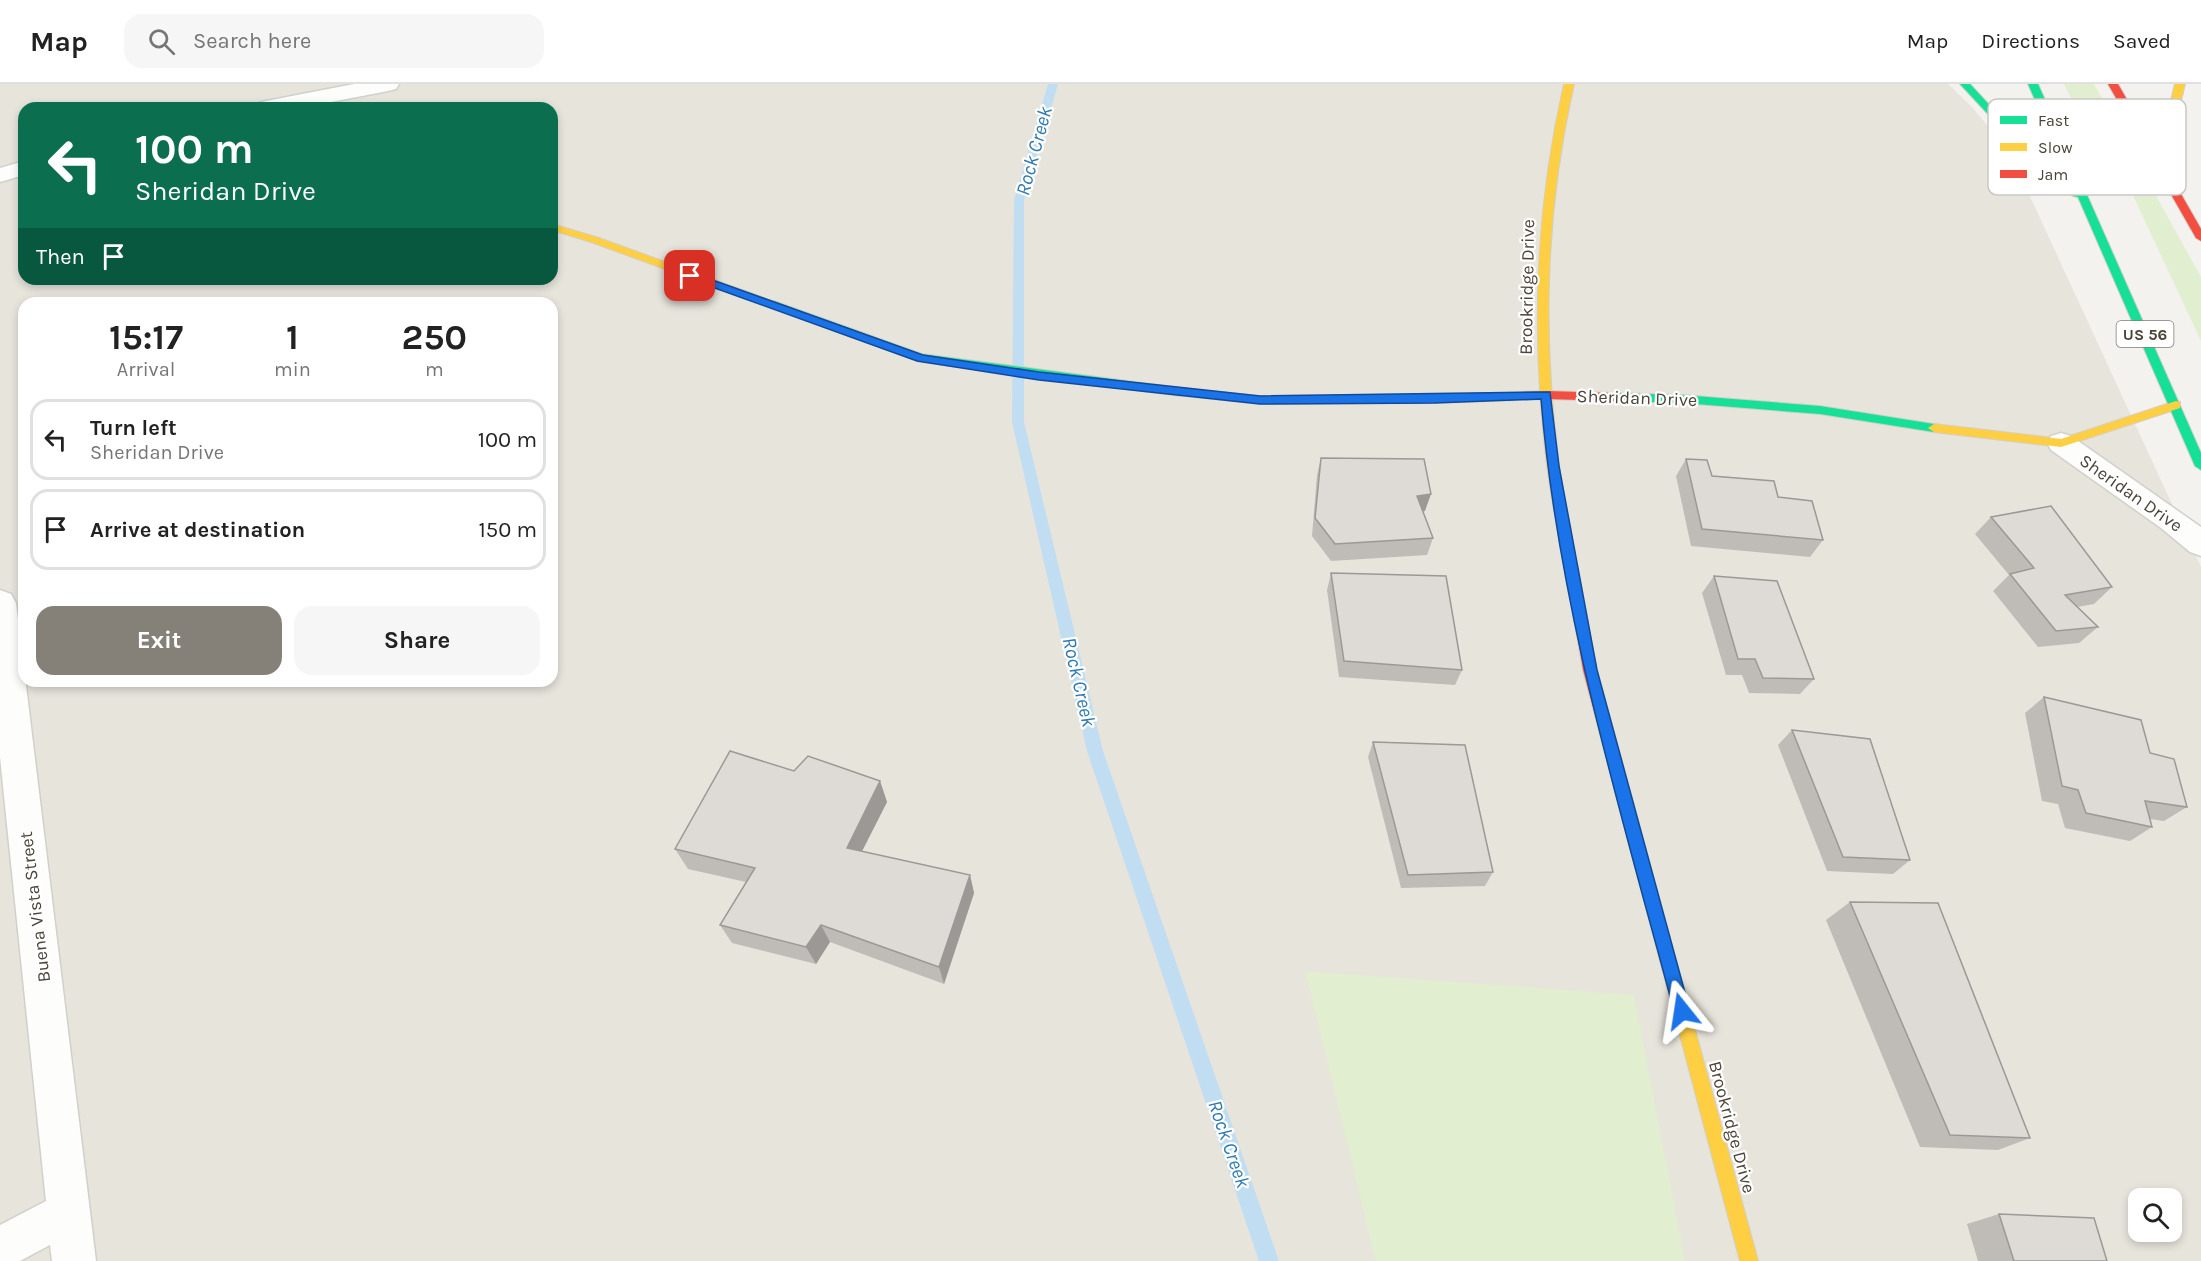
<!DOCTYPE html>
<html lang="en">
<head>
<meta charset="utf-8">
<style>
	:root { --surface:#fff; --page:#f6f6f6; --text:#222; --muted:#767676; --line:#e0e0e0; --accent:#868178 }
	body { margin:0; font-family:Karla,sans-serif; background:var(--page); color:var(--text); height:100vh; display:flex; flex-direction:column; font-size:22px; white-space:nowrap }
	* { box-sizing:border-box; margin:0 }
	p { font-size:20px; color:var(--muted) }
	.icon { flex:none; width:33px; height:33px; fill:none; stroke:currentColor; stroke-width:2; stroke-linecap:round; stroke-linejoin:round }
	.map { position:relative; flex:1; overflow:hidden }
	.details { position:absolute; left:18px; top:213px; width:540px; height:390px; display:flex; flex-direction:column; background:var(--surface); border-radius:18px; box-shadow:0 3px 9px #0003 }
	.details>* { flex:none }
	.banner { position:absolute; left:18px; top:18px; width:540px; height:183px; border-radius:18px; box-shadow:0 3px 9px #0003; background:#0b6e4f; color:#fff; overflow:hidden }
	.buttons { position:absolute; left:2128px; top:1104px; display:grid; gap:12px }
	.buttons a { display:grid; place-items:center; width:54px; height:54px; border-radius:12px; background:var(--surface); box-shadow:0 3px 9px #0003; font-size:30px }
	.pin { position:absolute; display:grid; place-items:center; width:51px; height:51px; color:#fff; margin:-26px; border-radius:12px; box-shadow:0 3px 9px #0006 }
	.me { position:absolute; width:66px; margin:-33px; rotate:345deg; stroke-linejoin:round; filter:drop-shadow(0 0 4px #0008) }
	.turn { display:flex; align-items:center; gap:21px; height:126px; padding:0 18px; font-size:27px }
	.turn .icon { width:78px; height:78px; stroke-width:2.5 }
	.turn b { display:block; font-size:42px; line-height:51px }
	.then { display:flex; align-items:center; height:57px; padding:0 18px; background:#0003; gap:12px; font-size:22px }
	.eta { display:flex; justify-content:space-evenly; align-items:center; height:102px; text-align:center }
	.eta b { font-size:36px; font-weight:700; line-height:42px }
	.action { display:flex; gap:12px; margin-top:auto; padding:12px 18px }
	.action a { flex:1; height:69px; border-radius:18px; background:var(--accent); color:#fff; font-size:24px; font-weight:700; line-height:69px; text-align:center }
	.action a+a { background:var(--page); color:var(--text) }
	ul { padding:0; list-style:none }
	li { display:flex; align-items:center; gap:18px; height:81px; margin:0 12px 9px; padding:0 6px; border:3px solid var(--line); border-radius:18px }
	li div { flex:1 }
	li b { display:block; font-size:22px }
	li em { font-style:normal }
	header { display:flex; align-items:center; gap:36px; box-sizing:border-box; height:84px; padding:0 30px; background:var(--surface); border-bottom:2px solid var(--line) }
	header strong { font-size:28px }
	nav { display:flex; gap:33px; margin-inline-start:auto; font-size:21px }
	.search { width:420px; height:54px; background:var(--page); display:flex; align-items:center; gap:15px; box-sizing:border-box; padding:0 21px; border-radius:18px; color:var(--muted); font-size:22px }
	.map>svg:first-child { display:block }
</style>
</head>
<body>
<header>
<strong>Map</strong>
<div class="search"><svg class="icon" aria-label="search" viewBox="0 0 24 24"><circle cx="10" cy="10" r="6"/><path d="M15 15l6 6"/></svg>Search here</div>
<nav><a>Map</a><a>Directions</a><a>Saved</a></nav>
</header>
<div class="map">
<svg width="2201" height="1177" viewBox="0 0 2201 1177">
	<rect width="100%" height="100%" fill="#f4f2ee"/>
	<path fill="#e7e4dc" fill-rule="evenodd" d="M0,0H1948L1972,23L2010,69L2201,483V1177H0ZM24,24H552V195H24ZM24,219H552V597H24ZM2139,1114H2172V1148H2139Z"/>
	<g fill="#e1eecf">
		<polygon points="2064,0 2094,0 2201,193 2201,257 2130,105 2072,16"/>
		<polygon points="1305,887 1634,911 1685,1177 1376,1177"/>
	</g>
	<g fill="none" stroke-linecap="round" stroke-linejoin="round">
		<polygon fill="#c0ddf1" fill-rule="evenodd" points="1048,0 1058,0 1024,116 1024,338 1103,667 1279,1177 1259,1177 1087,667 1012,338 1014,116"/>
		<defs>
			<g id="street">
				<polygon points="354,0 399,0 396,5 388,7 300,24 255,24 258,19 266,17"/>
				<polygon points="24,77 24,91 0,98 0,84"/>
				<polygon points="2061,349 2071,352 2201,443 2201,472 2190,468 2161,444 2051,366 2047,359 2051,352"/>
				<polygon points="0,506 11,510 16,519 96,1177 52,1177 50,1161 20,1177 0,1177 0,1141 46,1117 0,673"/>
			</g>
			<g id="fast">
				<polygon points="1960,0 1970,0 2006,39 2073,102 2028,0 2038,0 2201,369 2201,386 2195,382 2078,113 2073,112 2000,43"/>
				<polygon points="774,217 922,270 1181,304 1187,308 1181,312 921,278 770,223 769,221"/>
				<polygon points="1614,309 1683,311 1820,322 1934,340 1940,344 1934,348 1820,330 1683,319 1614,317 1608,313"/>
			</g>
			<g id="slow">
				<path d="M1564,0H1574C1545,128 1542,251 1559,381C1565,426 1575,471 1583,516L1577,521L1571,516C1562,471 1553,426 1547,381C1531,251 1535,128 1564,0Z"/>
				<polygon points="2175,0 2185,0 2165,82 2160,85 2155,82"/>
				<polygon points="552,140 599,154 778,219 779,221 774,225 770,223 591,158 552,146"/>
				<polygon points="2176,317 2180,318 2180,324 2061,363 1934,348 1928,344 1934,340 2061,355"/>
				<polygon points="1661,843 1666,845 1669,850 1758,1177 1740,1177 1653,850 1656,845"/>
			</g>
			<g id="jam">
				<polygon points="2108,0 2118,0 2201,145 2201,157 2196,154"/>
				<polygon points="1181,304 1260,312 1434,311 1546,307 1614,309 1620,313 1614,317 1546,315 1434,319 1260,320 1177,311 1175,308"/>
				<polygon points="1577,511 1583,516 1597,586 1669,850 1666,855 1661,857 1656,855 1653,850 1583,586 1571,516"/>
			</g>
		</defs>
		<use href="#street" stroke="#d2d0cb" stroke-width="3"/>
		<use href="#fast" stroke="#d3cfc5" stroke-width="2"/>
		<use href="#slow" stroke="#d3cfc5" stroke-width="2"/>
		<use href="#jam" stroke="#d3cfc5" stroke-width="2"/>
		<use href="#street" fill="#fdfdfc" fill-rule="evenodd"/>
		<use href="#fast" fill="#16e098" fill-rule="evenodd"/>
		<use href="#slow" fill="#ffcf43" fill-rule="evenodd"/>
		<use href="#jam" fill="#f24e42" fill-rule="evenodd"/>
	</g>
	<g fill="#bfbcb8">
		<polygon points="1321,374 1425,427 1423,428 1433,454 1427,471 1331,477 1312,452 1317,391"/>
		<polygon points="1686,375 1712,392 1778,413 1823,456 1810,473 1691,462 1676,392"/>
		<polygon points="1991,433 2112,503 2094,520 2077,523 2098,543 2079,559 2038,563 1993,507 2009,491 1975,450"/>
		<polygon points="1331,489 1462,586 1455,601 1339,593 1327,506"/>
		<polygon points="1714,492 1814,595 1800,610 1749,609 1742,591 1726,591 1702,509"/>
		<polygon points="2044,613 2150,669 2187,723 2164,737 2150,735 2152,743 2130,757 2065,744 2058,720 2042,717 2025,629"/>
		<polygon points="1792,646 1910,776 1893,790 1827,787 1778,661"/>
		<polygon points="1373,658 1493,788 1485,802 1401,804 1368,673"/>
		<polygon points="794,687 880,697 887,718 862,767 970,791 974,809 944,900 830,858 816,880 732,859 720,841 746,798 688,785 675,765"/>
		<polygon points="1850,818 2030,1054 1998,1066 1920,1063 1826,836"/>
		<polygon points="1999,1130 2107,1177 1978,1177 1967,1140"/>
	</g>
	<g fill="#9b9996">
		<polygon points="1431,410 1425,427 1411,430 1417,412"/>
		<polygon points="880,697 887,718 854,783 847,764"/>
		<polygon points="970,791 974,809 944,900 939,883"/>
		<polygon points="821,841 830,858 816,880 806,863"/>
	</g>
	<g fill="#dedbd6" stroke="#9b9996" stroke-width="1.5">
		<polygon points="1321,374 1424,375 1431,410 1417,412 1433,454 1335,460 1315,434"/>
		<polygon points="1686,375 1707,376 1712,392 1774,397 1778,413 1812,417 1823,456 1702,445"/>
		<polygon points="2051,422 2112,503 2065,511 2098,543 2056,547 2010,490 2034,484 1991,433"/>
		<polygon points="1331,489 1446,492 1462,586 1344,577"/>
		<polygon points="1714,492 1777,497 1814,595 1763,594 1755,575 1738,575"/>
		<polygon points="2044,613 2141,636 2150,669 2174,675 2187,723 2145,717 2152,743 2086,729 2078,706 2062,702"/>
		<polygon points="1792,646 1870,655 1910,776 1843,773"/>
		<polygon points="1373,658 1465,661 1493,788 1408,791"/>
		<polygon points="730,667 794,687 808,672 880,697 847,764 970,791 939,883 821,841 806,863 720,841 755,784 675,765"/>
		<polygon points="1850,818 1938,819 2030,1054 1950,1051"/>
		<polygon points="1999,1130 2094,1134 2107,1177 2014,1177"/>
	</g>
	<path fill="#1a73e8" stroke="#114b97" stroke-width="1.5" d="M690,188L923,271L1039,288L1260,312L1550,308L1559,382L1597,586L1690,927L1688,933L1682,935L1676,933L1674,927C1620,725 1558,524 1541,315L1434,319L1260,320L1039,296L917,277L687,194L685,192Z"/>
	<g text-anchor="middle" dominant-baseline="central" stroke-width="4.5" stroke-linejoin="round" paint-order="stroke">
		<rect fill="#fff" stroke="#817c74" stroke-width="1.5" x="2116.5" y="237" width="57" height="26" rx="4.5"/>
		<g font-size="16" font-weight="bold" fill="#4b4439">
			<text x="2145" y="250">US 56</text>
		</g>
		<g font-size="18" fill="#4b4439" stroke="#fff">
			<text transform="translate(1527 203) rotate(-89)">Brookridge Drive</text>
			<text transform="translate(1637 314) rotate(2)">Sheridan Drive</text>
			<text transform="translate(2131 409) rotate(35)">Sheridan Drive</text>
			<text transform="translate(35 823) rotate(-97)">Buena Vista Street</text>
			<text transform="translate(1732 1043) rotate(75)">Brookridge Drive</text>
		</g>
		<g font-size="20" font-style="italic" fill="#2e7ab2" stroke="#fff">
			<text transform="translate(1034 67) rotate(-75)">Rock Creek</text>
			<text transform="translate(1079 598) rotate(77)">Rock Creek</text>
			<text transform="translate(1229 1060) rotate(71)">Rock Creek</text>
		</g>
	</g>
	<rect x="1988" y="15" width="198" height="96" rx="9" fill="#fff" stroke="#c9c7c4" stroke-width="1.5"/>
	<rect x="2000" y="32" width="27" height="8" fill="#16e098"/>
	<rect x="2000" y="59" width="27" height="8" fill="#ffcf43"/>
	<rect x="2000" y="86" width="27" height="8" fill="#f24e42"/>
	<g font-size="16" fill="#4b4439">
		<text x="2038" y="42">Fast</text>
		<text x="2038" y="69">Slow</text>
		<text x="2038" y="96">Jam</text>
	</g>
</svg>
<div class="buttons">
<a><svg class="icon" aria-label="search" viewBox="0 0 24 24"><circle cx="10" cy="10" r="6"/><path d="M15 15l6 6"/></svg></a>
</div>
<div class="pin" style="left:690px;top:192px;background:#d93025"><svg class="icon" aria-label="arrive" viewBox="0 0 24 24"><path d="M6 21V4h12l-3 4 3 4H6"/></svg></div>
<svg class="me" style="left:1682px;top:927px" viewBox="-20 -20 40 40"><path d="M0-17L14 15 0 8-14 15z" fill="#1a73e8" stroke="#fff" stroke-width="4"/></svg>
<div class="banner">
<div class="turn"><svg class="icon" aria-label="left" viewBox="0 0 24 24"><path d="M17 20v-9H6M10 6l-5 5 5 5"/></svg><div><b>100 m</b>Sheridan Drive</div></div>
<div class="then">Then<svg class="icon" aria-label="arrive" viewBox="0 0 24 24"><path d="M6 21V4h12l-3 4 3 4H6"/></svg></div>
</div>
<section class="details">
<div class="eta">
<div><b>15:17</b><p>Arrival</p></div>
<div><b>1</b><p>min</p></div>
<div><b>250</b><p>m</p></div>
</div>
<ul>
<li><svg class="icon" aria-label="left" viewBox="0 0 24 24"><path d="M17 20v-9H6M10 6l-5 5 5 5"/></svg><div><b>Turn left</b><p>Sheridan Drive</p></div><em>100 m</em></li>
<li><svg class="icon" aria-label="arrive" viewBox="0 0 24 24"><path d="M6 21V4h12l-3 4 3 4H6"/></svg><div><b>Arrive at destination</b></div><em>150 m</em></li>
</ul>
<div class="action"><a>Exit</a><a>Share</a></div>
</section>
</div>
</body>
</html>
